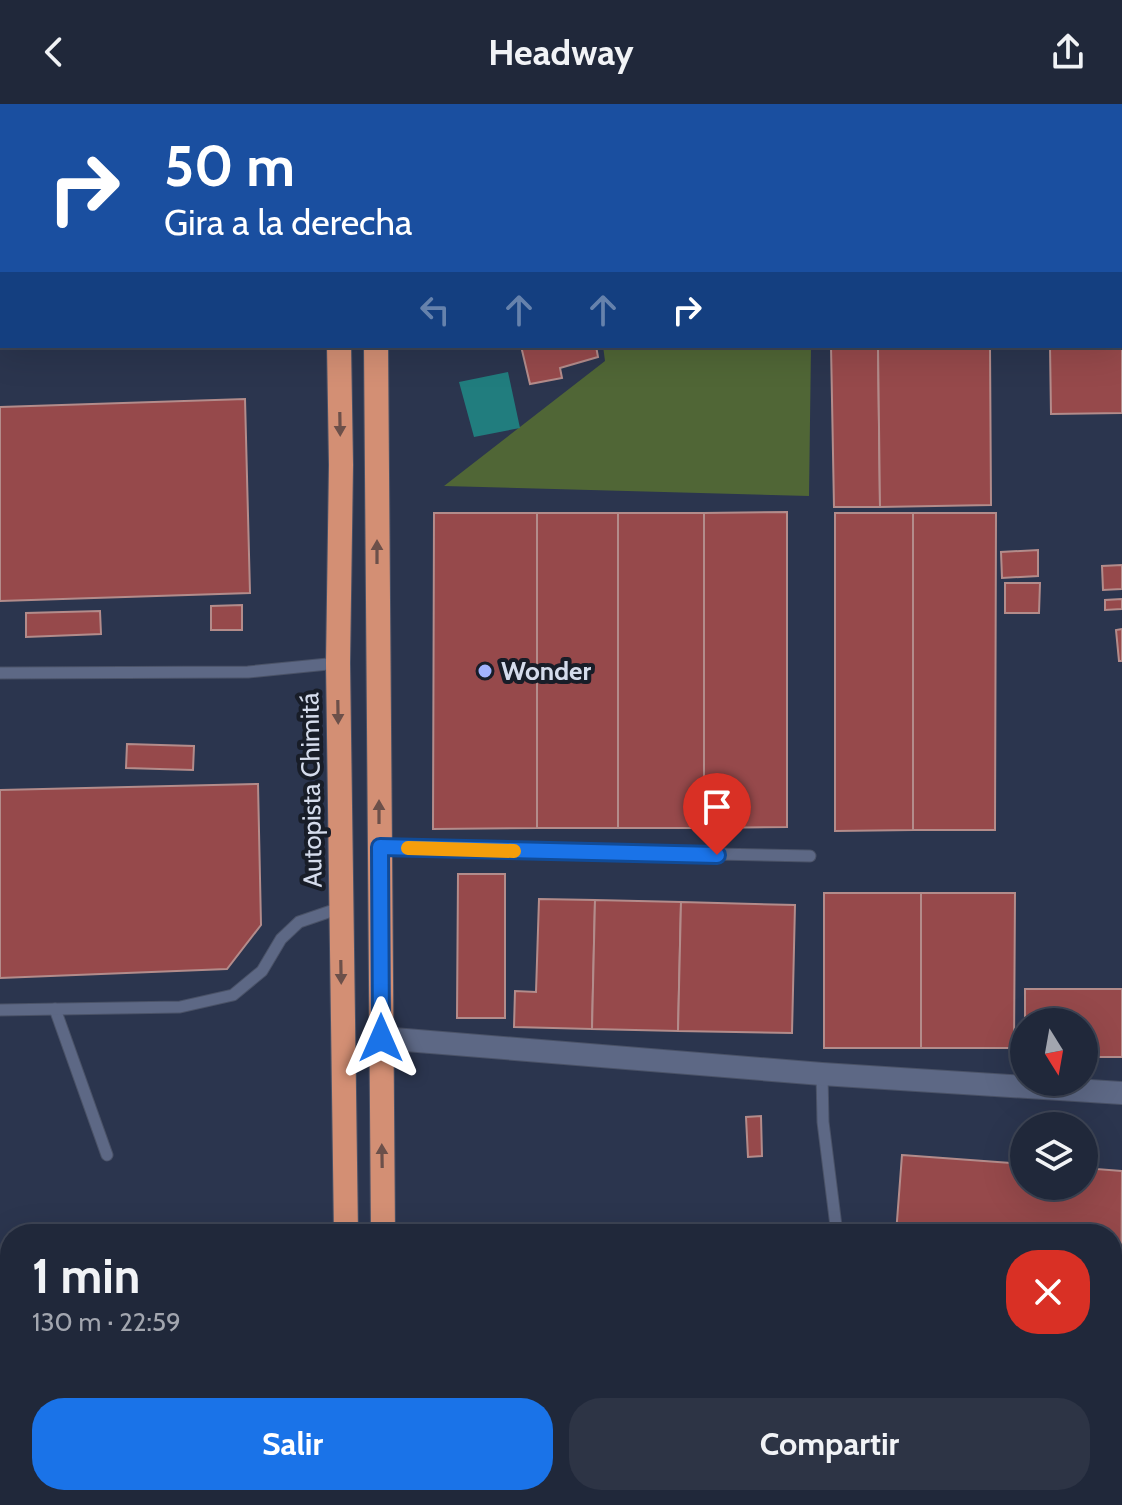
<!DOCTYPE html>
<html lang="es">
<head>
<meta charset="utf-8">
<style>
	:root { --surface:#20283a; --page:#2d3445; --text:#f1f3f6; --muted:#a2a6af; --line:#3d4454; --accent:#1a73e8 }
	body { margin:0; font-family:Cabin,sans-serif; background:var(--page); color:var(--text); height:100vh; display:flex; flex-direction:column; font-size:30px; white-space:nowrap }
	* { box-sizing:border-box; margin:0 }
	p { font-size:26px; color:var(--muted) }
	.icon { flex:none; width:44px; height:44px; fill:none; stroke:currentColor; stroke-width:2; stroke-linecap:round; stroke-linejoin:round }
	.map { position:relative; flex:1; overflow:hidden }
	.side { position:absolute; left:0px; top:1120px; width:1122px; height:282px; display:flex; flex-direction:column; background:var(--surface); border-radius:32px 32px 0 0; box-shadow:0 8px 32px #0002,0 0 0 2px var(--line) }
	.side>* { flex:none }
	.guide { position:absolute; left:0px; top:0px; width:1122px; height:244px; box-shadow:0 8px 32px #0002,0 0 0 2px var(--line); background:#1a4fa0; color:#fff; overflow:hidden }
	.needle { width:52px; rotate:169deg }
	.fabs { position:absolute; left:1010px; top:904px; display:grid; gap:16px }
	.fabs a { display:grid; place-items:center; width:88px; height:88px; border-radius:50%; background:var(--surface); box-shadow:0 8px 32px #0002,0 0 0 2px var(--line); font-size:40px }
	.pin { position:absolute; display:grid; place-items:center; width:68px; height:68px; color:#fff; margin:-82px -34px; border-radius:50% 50% 50% 0; rotate:-45deg; box-shadow:0 0 8px #0007 }
	.pin .icon { rotate:45deg }
	.me { position:absolute; width:88px; margin:-44px; rotate:0deg; stroke-linejoin:round; filter:drop-shadow(0 0 6px #0008) }
	.turn { display:flex; align-items:center; gap:28px; height:168px; padding:0 32px; font-size:36px }
	.turn .icon { width:104px; height:104px; stroke-width:2.5 }
	.turn b { display:block; font-size:56px; line-height:68px }
	.lanes { display:flex; align-items:center; height:76px; padding:0 32px; background:#0003; justify-content:center; gap:40px; direction:ltr }
	.lanes .off { opacity:.35 }
	.round { display:grid; place-items:center; flex:none; width:84px; height:84px; border-radius:32px; background:var(--page) }
	.head { display:flex; align-items:center; justify-content:space-between; height:136px; padding:0 32px }
	h1 { font-size:48px; font-weight:700; line-height:60px }
	.button { display:flex; gap:16px; margin-top:auto; padding:16px 32px }
	.button a { flex:1; height:92px; border-radius:32px; background:var(--accent); color:#fff; font-size:32px; font-weight:700; line-height:92px; text-align:center }
	.button a+a { background:var(--page); color:var(--text) }
	header { display:flex; justify-content:space-between; align-items:center; height:104px; padding:0 32px; background:var(--surface); font-size:36px; font-weight:700 }
	.map>svg:first-child { display:block }
</style>
</head>
<body>
<header><svg class="icon" aria-label="back" viewBox="0 0 24 24"><path d="M15 5l-7 7 7 7"/></svg>Headway<svg class="icon" aria-label="share" viewBox="0 0 24 24"><path d="M12 15V3M7 8l5-5 5 5M5 13v7h14v-7"/></svg></header>
<div class="map">
<svg width="1122" height="1401" viewBox="0 0 1122 1401">
	<rect width="100%" height="100%" fill="#2b354e"/>
	<polygon fill="#506636" points="603,242 811,242 809,392 444,382 605,257"/>
	<polygon fill="#217d7e" points="508,268 520,324 474,333 459,278"/>
	<g fill="#96494b" stroke="#b38c8b" stroke-width="2">
		<polygon points="1120,195 1122,195 1122,309 1051,310 1050,242 1120,242"/>
		<polygon points="521,242 596,242 598,253 560,264 562,274 530,280"/>
		<polygon points="831,242 878,242 880,403 834,403"/>
		<polygon points="878,242 990,242 991,401 880,403"/>
		<polygon points="245,295 250,489 0,497 0,303"/>
		<polygon points="787,408 787,723 704,724 704,409"/>
		<polygon points="434,409 537,409 537,724 433,725"/>
		<rect x="537" y="409" width="81" height="315"/>
		<rect x="618" y="409" width="86" height="315"/>
		<polygon points="835,409 913,409 913,726 835,727"/>
		<polygon points="913,409 996,409 995,726 913,726"/>
		<polygon points="1038,446 1038,472 1002,474 1001,448"/>
		<polygon points="1122,461 1122,485 1103,486 1102,462"/>
		<polygon points="1005,479 1040,479 1039,509 1005,509"/>
		<polygon points="1122,495 1122,505 1105,506 1105,496"/>
		<polygon points="242,501 242,526 211,526 211,502"/>
		<polygon points="100,507 101,530 26,533 26,509"/>
		<polygon points="1122,525 1122,557 1119,557 1116,526"/>
		<polygon points="127,640 194,642 193,666 126,664"/>
		<polygon points="258,680 261,821 227,865 0,874 0,686"/>
		<polygon points="458,770 505,770 505,914 457,914"/>
		<rect x="824" y="789" width="97" height="155"/>
		<polygon points="921,789 1015,789 1014,944 921,944"/>
		<polygon points="539,795 595,796 592,925 514,923 515,887 536,888"/>
		<polygon points="595,796 681,798 678,927 592,925"/>
		<polygon points="681,798 795,801 792,929 678,927"/>
		<polygon points="1025,885 1122,885 1122,953 1084,953 1084,918 1025,918"/>
		<polygon points="761,1012 762,1052 748,1053 746,1013"/>
		<polygon points="902,1051 1024,1060 1024,1082 1084,1082 1084,1064 1122,1067 1120,1401 1071,1401 950,1392 1112,1392 1112,1130 896,1130"/>
		<polygon points="0,1376 10,1376 10,1392 262,1392 261,1401 0,1401"/>
	</g>
	<g fill="none" stroke-linecap="round" stroke-linejoin="round">
		<defs>
			<g id="lane">
				<polyline points="0,569 248,568 338,559"/>
				<polyline points="380,743 810,752"/>
				<polyline points="55,905 107,1051"/>
				<polyline points="0,906 180,903 233,891 262,867 281,835 299,818 340,804"/>
				<polyline points="822,970 823,1018 837,1130"/>
			</g>
			<g id="street">
				<polyline points="1120,117 1122,117"/>
				<polyline points="381,934 822,970 1122,989"/>
			</g>
			<g id="highway">
				<polyline points="374,0 374,2"/>
				<polyline points="340,2 340,0"/>
				<polyline points="339,242 341,361 338,559 346,1130"/>
				<polyline points="376,242 383,1130"/>
				<polyline points="351,1392 352,1401"/>
				<polyline points="388,1392 388,1401"/>
			</g>
		</defs>
		<use href="#lane" stroke="#4a5267" stroke-width="13"/>
		<use href="#street" stroke="#4a5267" stroke-width="24"/>
		<use href="#highway" stroke="#4a5267" stroke-width="26"/>
		<use href="#lane" stroke="#5d6885" stroke-width="11"/>
		<use href="#street" stroke="#5d6885" stroke-width="22"/>
		<use href="#highway" stroke="#d38f74" stroke-width="24"/>
	</g>
	<defs><path id="oneway-solid" d="M-6-.8H1V-3.2L6.5 0L1 3.2V.8H-6Z" transform="scale(2)"/></defs>
	<g fill="#6c504a">
		<use href="#oneway-solid" transform="translate(340 320) rotate(89)"/>
		<use href="#oneway-solid" transform="translate(377 448) rotate(-90)"/>
		<use href="#oneway-solid" transform="translate(338 608) rotate(89)"/>
		<use href="#oneway-solid" transform="translate(379 708) rotate(-90)"/>
		<use href="#oneway-solid" transform="translate(341 868) rotate(89)"/>
		<use href="#oneway-solid" transform="translate(382 1052) rotate(-91)"/>
	</g>
	<g fill="none" stroke-linecap="round" stroke-linejoin="round">
		<defs>
			<polyline id="route" points="381,934 380,743 717,751"/>
		</defs>
		<use href="#route" stroke="#114b97" stroke-width="20"/>
		<use href="#route" stroke="#1a73e8" stroke-width="14"/>
		<polyline stroke="#f59e0b" stroke-width="14" points="408,744 514,747"/>
	</g>
	<circle fill="#a2b2fd" stroke="#181d28" stroke-width="3" cx="485" cy="567" r="8"/>
	<g text-anchor="middle" dominant-baseline="central" stroke-width="8" stroke-linejoin="round" paint-order="stroke">
		<g font-size="26" font-weight="bold" fill="#d5dcec" stroke="#181d28" text-anchor="start">
			<text x="501" y="567">Wonder</text>
		</g>
		<g font-size="26" fill="#d5dcec" stroke="#181d28">
			<text transform="translate(311 686) rotate(-91)">Autopista Chimitá</text>
		</g>
	</g>
</svg>
<div class="fabs">
<a><svg class="needle" viewBox="-14 -14 28 28"><path d="M0-13l5 13h-10z" fill="#e53935"/><path d="M0 13l5-13h-10z" fill="#a2a6af"/></svg></a>
<a><svg class="icon" aria-label="layers" viewBox="0 0 24 24"><path d="M12 4l9 5-9 5-9-5zM3 14l9 5 9-5"/></svg></a>
</div>
<div class="pin" style="left:717px;top:751px;background:#d93025"><svg class="icon" aria-label="arrive" viewBox="0 0 24 24"><path d="M6 21V4h12l-3 4 3 4H6"/></svg></div>
<svg class="me" style="left:381px;top:934px" viewBox="-20 -20 40 40"><path d="M0-17L14 15 0 8-14 15z" fill="#1a73e8" stroke="#fff" stroke-width="4"/></svg>
<div class="guide">
<div class="turn"><svg class="icon" aria-label="right" viewBox="0 0 24 24"><path d="M7 20v-9h11M14 6l5 5-5 5"/></svg><div><b>50 m</b>Gira a la derecha</div></div>
<div class="lanes"><svg class="icon off" aria-label="left" viewBox="0 0 24 24"><path d="M17 20v-9H6M10 6l-5 5 5 5"/></svg><svg class="icon off" aria-label="ahead" viewBox="0 0 24 24"><path d="M12 20V5M6 11l6-6 6 6"/></svg><svg class="icon off" aria-label="ahead" viewBox="0 0 24 24"><path d="M12 20V5M6 11l6-6 6 6"/></svg><svg class="icon" aria-label="right" viewBox="0 0 24 24"><path d="M7 20v-9h11M14 6l5 5-5 5"/></svg></div>
</div>
<section class="side">
<div class="head"><div><h1>1 min</h1><p>130 m · 22:59</p></div><a class="round" style="background:#d93025;color:#fff"><svg class="icon" aria-label="close" viewBox="0 0 24 24"><path d="M6 6l12 12M18 6L6 18"/></svg></a></div>
<div class="button"><a>Salir</a><a>Compartir</a></div>
</section>
</div>
</body>
</html>
